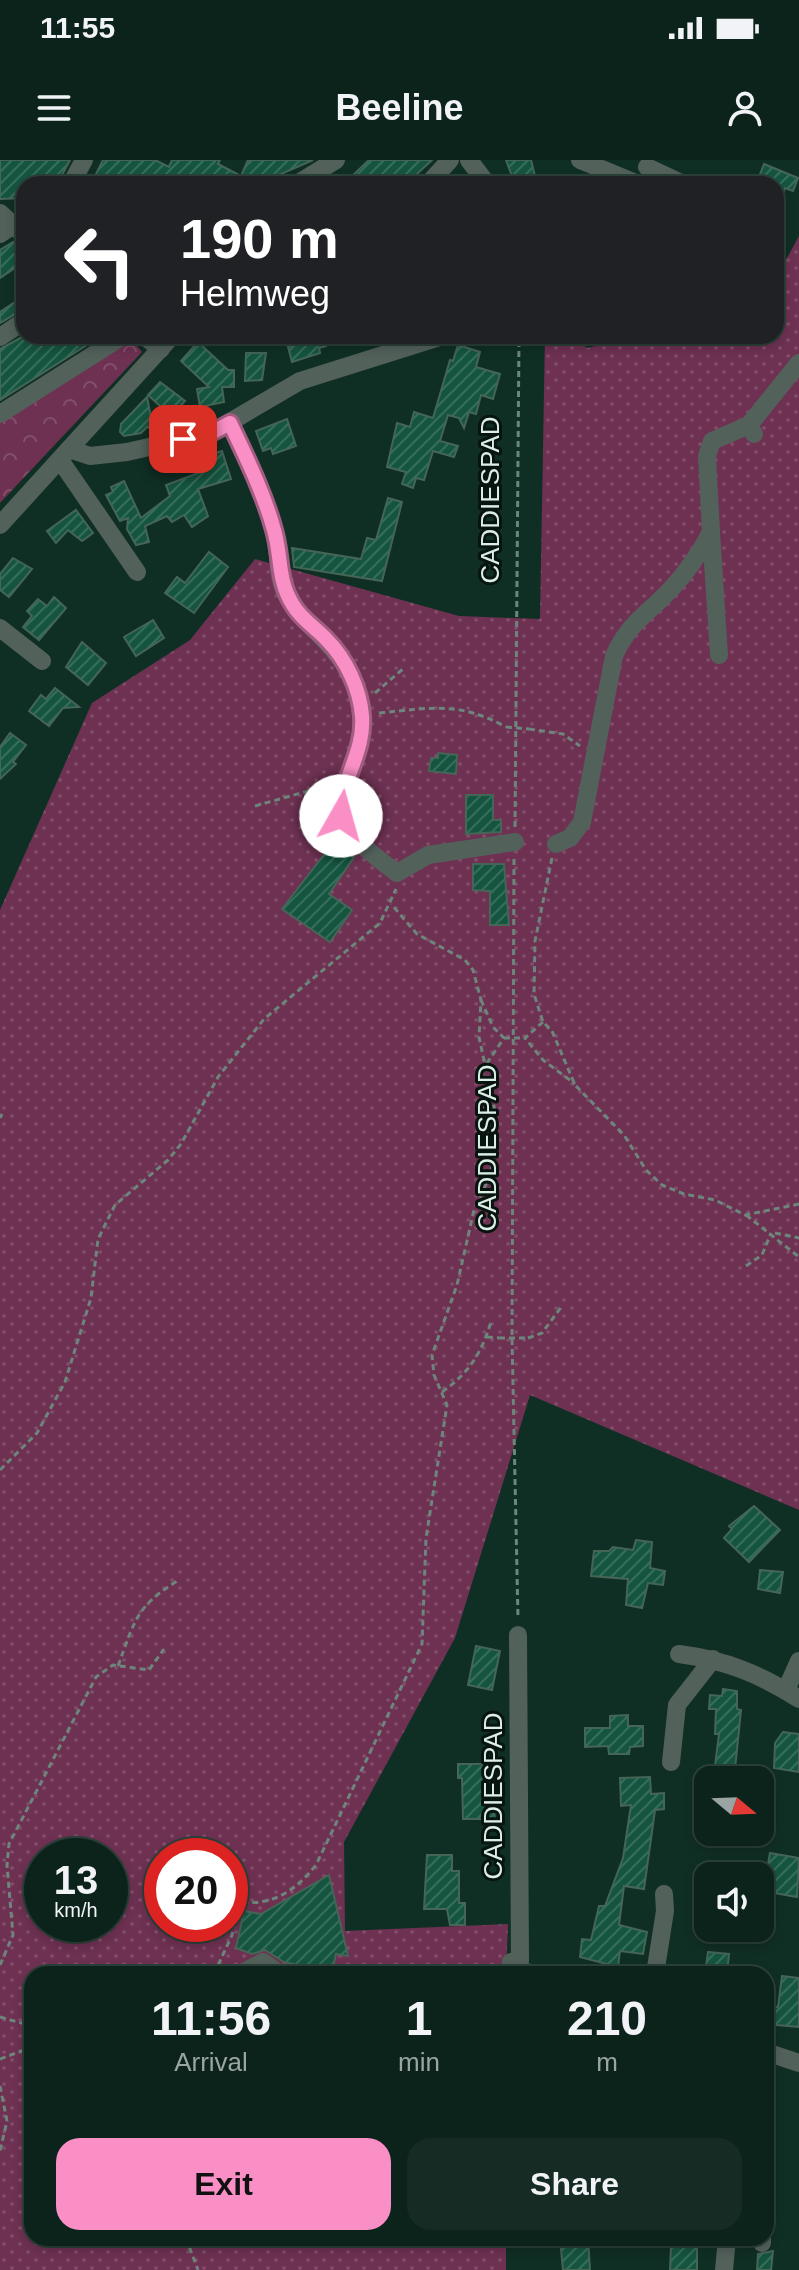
<!DOCTYPE html>
<html lang="en">
<head>
<meta charset="utf-8">
<style>
	:root { --surface:#0c231b; --page:#152b24; --text:#f1f3f6; --muted:#9aa4a3; --line:#2c403a; --accent:#fa8fc6 }
	body { margin:0; font-family:Helvetica,sans-serif; background:var(--page); color:var(--text); height:100vh; display:flex; flex-direction:column; font-size:30px; white-space:nowrap }
	* { box-sizing:border-box; margin:0 }
	p { font-size:26px; color:var(--muted) }
	.icon { flex:none; width:44px; height:44px; fill:none; stroke:currentColor; stroke-width:2; stroke-linecap:round; stroke-linejoin:round }
	.map { position:relative; flex:1; overflow:hidden }
	.drawer { position:absolute; left:24px; top:1806px; width:750px; height:280px; display:flex; flex-direction:column; background:var(--surface); border-radius:24px; box-shadow:0 4px 12px #0003,0 0 0 2px var(--line) }
	.drawer>* { flex:none }
	.guide { position:absolute; left:16px; top:16px; width:768px; height:168px; border-radius:24px; box-shadow:0 4px 12px #0003,0 0 0 2px var(--line); background:#202124; color:#fff; overflow:hidden }
	.needle { width:52px; rotate:109deg }
	.tools { position:absolute; left:694px; top:1606px; display:grid; gap:16px }
	.tools a { display:grid; place-items:center; width:80px; height:80px; border-radius:16px; background:var(--surface); box-shadow:0 4px 12px #0003,0 0 0 2px var(--line); font-size:40px }
	.speed { position:absolute; left:24px; top:1678px; display:flex; gap:16px; font-size:40px; font-weight:700; text-align:center }
	.speed>* { display:grid; place-content:center; width:104px; height:104px; border-radius:50%; background:var(--surface); box-shadow:0 4px 12px #0003,0 0 0 2px var(--line); line-height:1 }
	.speed small { font-size:20px; font-weight:400 }
	.speed .limit { border:12px solid #d22; background:#fff; color:#111 }
	.pin { position:absolute; display:grid; place-items:center; width:68px; height:68px; color:#fff; margin:-34px; border-radius:16px; box-shadow:0 4px 12px #0006 }
	.me { position:absolute; width:88px; margin:-44px; rotate:7deg; stroke-linejoin:round; filter:drop-shadow(0 0 6px #0008) }
	.turn { display:flex; align-items:center; gap:28px; height:168px; padding:0 32px; font-size:36px }
	.turn .icon { width:104px; height:104px; stroke-width:2.5 }
	.turn b { display:block; font-size:56px; line-height:68px }
	.eta { display:flex; justify-content:space-evenly; align-items:center; height:136px; text-align:center }
	.eta b { font-size:48px; font-weight:700; line-height:56px }
	.action { display:flex; gap:16px; margin-top:auto; padding:16px 32px }
	.action a { flex:1; height:92px; border-radius:24px; background:var(--accent); color:#111; font-size:32px; font-weight:700; line-height:92px; text-align:center }
	.action a+a { background:var(--page); color:var(--text) }
	.status { display:flex; justify-content:space-between; align-items:center; height:56px; padding:0 40px; background:var(--surface); direction:ltr }
	.status svg { height:22px; fill:currentColor }
	header { display:flex; justify-content:space-between; align-items:center; height:104px; padding:0 32px; background:var(--surface); font-size:36px; font-weight:700 }
	.map>svg:first-child { display:block }
</style>
</head>
<body>
<div class="status"><b>11:55</b><svg viewBox="0 0 49 12"><path d="M0 12V9h3v3zM5 12V6h3v6zM10 12V3h3v9zM15 12V0h3v12zM26 1h20v11H26zM47 4h2v5h-2z"/></svg></div>
<header><svg class="icon" aria-label="menu" viewBox="0 0 24 24"><path d="M4 6h16M4 12h16M4 18h16"/></svg>Beeline<svg class="icon" aria-label="person" viewBox="0 0 24 24"><circle cx="12" cy="8" r="4"/><path d="M4 21q1-7 8-7t8 7"/></svg></header>
<div class="map">
<svg width="799" height="2110" viewBox="0 0 799 2110">
	<defs>
		<pattern id="grass-dots" width="8" height="8" patternUnits="userSpaceOnUse" patternTransform="scale(2)"><rect width="8" height="8" fill="#6e3152"/><path d="M2 2h.1M6 6h.1" fill="none" stroke="#824f6b" stroke-width="1.8" stroke-linecap="round"/></pattern>
		<pattern id="park-crowns" width="20" height="18" patternUnits="userSpaceOnUse" patternTransform="scale(2)"><rect width="20" height="18" fill="#6e3152"/><path d="M2 6a3 3 0 1 1 6 0M12 15a3 3 0 1 1 6 0" fill="none" stroke="#824f6b"/></pattern>
		<pattern id="building-hatch" width="6" height="6" patternUnits="userSpaceOnUse" patternTransform="scale(2)"><rect width="6" height="6" fill="#155540"/><path d="M-1 1l2-2M0 6l6-6M5 7l2-2" fill="none" stroke="#366e5c"/></pattern>
	</defs>
	<rect width="100%" height="100%" fill="#102f24"/>
	<path fill="url(#grass-dots)" fill-rule="evenodd" d="M799,76V1350L530,1235L455,1478L344,1682L345,1771L508,1764L506,1814H32V2078H506V2110H0V750L92,543L190,480L255,399L459,456L540,459L545,176H571L587,188L642,176H776V118ZM42,1696H110V1764H42ZM162,1696H230V1764H162Z"/>
	<polygon fill="url(#park-crowns)" points="133,181 142,192 0,343 0,261 114,187"/>
	<g fill="url(#building-hatch)" stroke="#456557" stroke-width="2">
		<polygon points="0,0 70,0 61,17 50,24 24,24 24,38 0,39"/>
		<polygon points="103,0 155,0 169,7 172,0 220,0 218,4 241,16 248,0 313,0 258,24 91,24"/>
		<polygon points="369,0 432,0 406,24 359,24 352,16"/>
		<polygon points="506,0 531,0 537,24 515,24"/>
		<polygon points="764,4 798,18 793,31 785,28 777,50 776,24 766,24 768,21 759,17"/>
		<polygon points="13,82 17,87 24,87 24,102 0,118 0,90"/>
		<polygon points="24,136 24,149 0,163 0,152"/>
		<polygon points="24,176 101,176 0,240 0,189"/>
		<polygon points="303,176 323,176 326,186 319,188 320,193 292,202 288,187 291,186 290,181"/>
		<polygon points="198,182 228,210 234,210 234,227 222,227 224,242 200,247 197,229 209,227 181,201"/>
		<polygon points="458,185 480,192 476,207 500,214 493,239 481,235 476,254 469,252 464,268 459,258 448,255 440,281 458,286 454,297 433,291 424,320 416,318 413,328 402,324 406,312 387,307 397,263 410,267 414,252 433,258 450,200 453,201"/>
		<polygon points="246,193 266,193 262,220 245,221"/>
		<polygon points="160,222 185,241 171,256 148,235"/>
		<polygon points="147,237 153,268 147,267 141,273 124,276 120,272 121,264"/>
		<polygon points="287,259 296,286 273,294 271,288 263,291 256,271"/>
		<polygon points="222,291 231,319 198,329 208,356 192,367 184,355 172,362 167,356 145,366 149,382 136,385 127,369 128,358 120,361 106,335 113,332 111,327 124,321 141,358 170,336 166,325 201,312 200,297"/>
		<polygon points="388,338 402,342 382,421 294,407 292,388 361,399 367,378 376,380"/>
		<polygon points="76,350 93,373 82,381 68,370 56,383 47,371"/>
		<polygon points="209,392 228,407 194,453 165,433 177,417 185,423"/>
		<polygon points="13,398 32,409 9,437 0,430 0,414"/>
		<polygon points="54,437 66,448 39,480 23,467 32,456 27,451 38,439 47,446"/>
		<polygon points="153,460 164,478 136,496 124,477"/>
		<polygon points="82,482 106,503 88,525 66,507"/>
		<polygon points="55,528 79,547 63,548 49,566 29,551 41,535 46,539"/>
		<polygon points="10,573 26,585 13,602 16,604 0,619 0,587"/>
		<polygon points="438,593 457,595 456,614 429,611 431,598 438,598"/>
		<polygon points="466,635 493,635 493,660 501,660 501,672 466,674"/>
		<polygon points="333,683 354,697 329,734 352,750 330,782 282,749"/>
		<polygon points="473,704 504,704 509,765 490,765 490,731 473,730"/>
		<polygon points="754,1346 780,1370 749,1402 724,1378 732,1369 729,1366"/>
		<polygon points="636,1380 652,1382 650,1408 665,1411 663,1425 648,1423 642,1448 626,1445 628,1419 591,1416 594,1391 609,1391 613,1387 633,1390"/>
		<polygon points="760,1410 783,1412 780,1433 758,1429"/>
		<polygon points="476,1486 500,1491 492,1530 468,1525"/>
		<polygon points="723,1529 737,1531 737,1549 741,1550 735,1609 715,1606 719,1574 715,1574 716,1549 709,1549 710,1535 722,1536"/>
		<polygon points="628,1555 628,1566 643,1566 643,1586 630,1587 629,1594 609,1594 608,1586 585,1587 585,1568 610,1568 610,1556"/>
		<polygon points="783,1572 799,1574 799,1612 774,1608 775,1583"/>
		<polygon points="458,1604 489,1604 495,1659 463,1659 462,1618 458,1618"/>
		<polygon points="650,1617 651,1634 664,1633 664,1649 655,1650 644,1729 624,1726 619,1765 647,1772 643,1794 620,1791 618,1807 580,1797 582,1779 591,1780 599,1746 605,1746 623,1698 631,1645 621,1646 620,1618"/>
		<polygon points="770,1693 799,1698 797,1737 774,1733 775,1728 764,1726"/>
		<polygon points="427,1695 452,1695 452,1711 459,1711 459,1743 465,1743 465,1765 450,1765 447,1749 424,1749"/>
		<polygon points="329,1715 348,1796 336,1794 332,1812 284,1802 265,1790 252,1794 236,1788 244,1751 261,1754"/>
		<polygon points="708,1792 729,1794 727,1814 705,1814"/>
		<polygon points="782,1816 799,1818 799,1867 766,1864 766,1846 778,1847"/>
		<polygon points="588,2078 590,2110 563,2110 560,2079"/>
		<polygon points="671,2086 697,2086 697,2110 670,2110"/>
		<polygon points="773,2091 771,2110 757,2110 758,2094"/>
	</g>
	<g fill="none" stroke-linecap="round" stroke-linejoin="round">
		<g stroke="#6d867c" stroke-width="3" stroke-dasharray="6 4" stroke-linecap="butt">
			<polyline points="375,533 404,508"/>
			<path d="M379,553C431,548 459,541 506,567"/>
			<polyline points="529,569 563,574 580,586"/>
			<polyline points="255,646 326,626"/>
			<polyline points="515,667 519,176"/>
			<polyline points="552,698 535,781 534,834 543,862 552,871 575,925 624,975 646,1010 662,1025 684,1034 715,1040 745,1055 799,1044"/>
			<polyline points="514,699 512,1178 518,1459"/>
			<polyline points="481,840 493,867 504,878 485,906"/>
			<polyline points="543,862 525,878 543,900 575,924"/>
			<polyline points="0,958 2,954"/>
			<polyline points="746,1055 799,1097"/>
			<polyline points="775,1073 799,1078"/>
			<polyline points="746,1106 762,1095 771,1073"/>
			<polyline points="487,1177 499,1178"/>
			<polyline points="528,1178 542,1173 562,1146"/>
			<path d="M442,1232C469,1213 481,1194 491,1162"/>
			<polyline points="0,1310 37,1273 65,1222 91,1138 98,1079 115,1045 168,1000 181,984 218,917 264,859 380,763 396,729"/>
			<path d="M118,1506C135,1460 136,1446 179,1420"/>
			<polyline points="0,1805 13,1775 7,1705 9,1684 96,1517 113,1505 149,1510 164,1489"/>
			<path d="M214,1814L232,1775L239,1742C273,1746 295,1731 316,1705L422,1484L426,1378L447,1245L434,1215L432,1195L457,1125L474,1050L490,1016L496,984L495,951L479,877L481,840L473,810L465,800L417,774L391,744"/>
			<polyline points="0,1857 32,1866"/>
			<polyline points="0,1899 32,1887"/>
			<polyline points="0,1926 7,1961 0,1991"/>
			<polyline points="186,2078 198,2110"/>
		</g>
		<g stroke="#53615b" stroke-width="18">
			<polyline points="469,0 487,24"/>
			<polyline points="580,0 638,24"/>
			<polyline points="647,7 683,24"/>
			<polyline points="71,24 84,0"/>
			<polyline points="297,24 336,0"/>
			<polyline points="428,24 450,0"/>
			<polyline points="0,53 24,75"/>
			<polyline points="0,74 24,58"/>
			<polyline points="144,176 161,189"/>
			<polyline points="0,177 24,161"/>
			<polyline points="0,254 123,176"/>
			<path d="M230,263C246,297 264,333 274,370C280,390 276,411 284,430C304,471 349,489 359,539C362,555 363,572 359,588C351,615 327,646 350,673C363,688 381,701 397,713L428,695L515,682"/>
			<polyline points="749,265 799,203"/>
			<polyline points="69,289 90,296 127,292 211,273 300,221 443,176"/>
			<polyline points="60,300 137,412"/>
			<polyline points="0,365 172,176"/>
			<polyline points="711,372 707,296 712,281 749,265 754,274"/>
			<polyline points="0,468 42,501"/>
			<path d="M556,684L570,678L582,662L614,496C629,462 648,454 671,429C688,411 700,393 711,372L719,495"/>
			<polyline points="518,1475 520,1800"/>
			<path d="M679,1494C725,1500 760,1514 799,1539"/>
			<polyline points="786,1530 799,1501"/>
			<polyline points="671,1602 677,1545 713,1499"/>
			<polyline points="527,1812 533,1814"/>
			<polyline points="240,1814 263,1802 280,1814"/>
			<polyline points="509,1814 511,1802 520,1800"/>
			<polyline points="655,1814 665,1751 664,1734"/>
			<polyline points="766,1892 799,1903"/>
			<polyline points="762,2078 762,2083"/>
			<polyline points="724,2110 727,2078"/>
		</g>
		<g stroke="#6d867c" stroke-width="3" stroke-dasharray="6 4" stroke-linecap="butt">
			<polyline points="506,567 529,569"/>
			<polyline points="504,878 525,878"/>
			<polyline points="499,1178 528,1178"/>
		</g>
	</g>
	<g fill="none" stroke-linecap="round" stroke-linejoin="round">
		<defs>
			<path id="route" d="M183,279L211,273L230,263C246,297 264,333 274,370C282,397 277,420 293,445C301,459 316,468 327,480C346,499 360,529 362,556C365,593 340,620 341,656"/>
		</defs>
		<use href="#route" stroke="#a25d81" stroke-width="20"/>
		<use href="#route" stroke="#fa8fc6" stroke-width="14"/>
	</g>
	<g text-anchor="middle" dominant-baseline="central" stroke-width="6" stroke-linejoin="round" paint-order="stroke">
		<g font-size="26" fill="#dceee6" stroke="#07140f">
			<text transform="translate(490 340) rotate(-90)">CADDIESPAD</text>
			<text transform="translate(487 988) rotate(-90)">CADDIESPAD</text>
			<text transform="translate(493 1636) rotate(-90)">CADDIESPAD</text>
		</g>
	</g>
</svg>
<div class="tools">
<a><svg class="needle" viewBox="-14 -14 28 28"><path d="M0-13l5 13h-10z" fill="#e53935"/><path d="M0 13l5-13h-10z" fill="#9aa4a3"/></svg></a>
<a><svg class="icon" aria-label="sound" viewBox="0 0 24 24"><path d="M4 9h4l5-4v14l-5-4H4zM17 9q2 3 0 6"/></svg></a>
</div>
<div class="speed"><div>13<small>km/h</small></div><div class="limit">20</div></div>
<div class="pin" style="left:183px;top:279px;background:#d93025"><svg class="icon" aria-label="arrive" viewBox="0 0 24 24"><path d="M6 21V4h12l-3 4 3 4H6"/></svg></div>
<svg class="me" style="left:341px;top:656px" viewBox="-20 -20 40 40"><circle r="19" fill="#fff"/><path d="M0-13L10 11 0 6-10 11z" fill="#fa8fc6"/></svg>
<div class="guide">
<div class="turn"><svg class="icon" aria-label="left" viewBox="0 0 24 24"><path d="M17 20v-9H6M10 6l-5 5 5 5"/></svg><div><b>190 m</b>Helmweg</div></div>
</div>
<section class="drawer">
<div class="eta">
<div><b>11:56</b><p>Arrival</p></div>
<div><b>1</b><p>min</p></div>
<div><b>210</b><p>m</p></div>
</div>
<div class="action"><a>Exit</a><a>Share</a></div>
</section>
</div>
</body>
</html>
